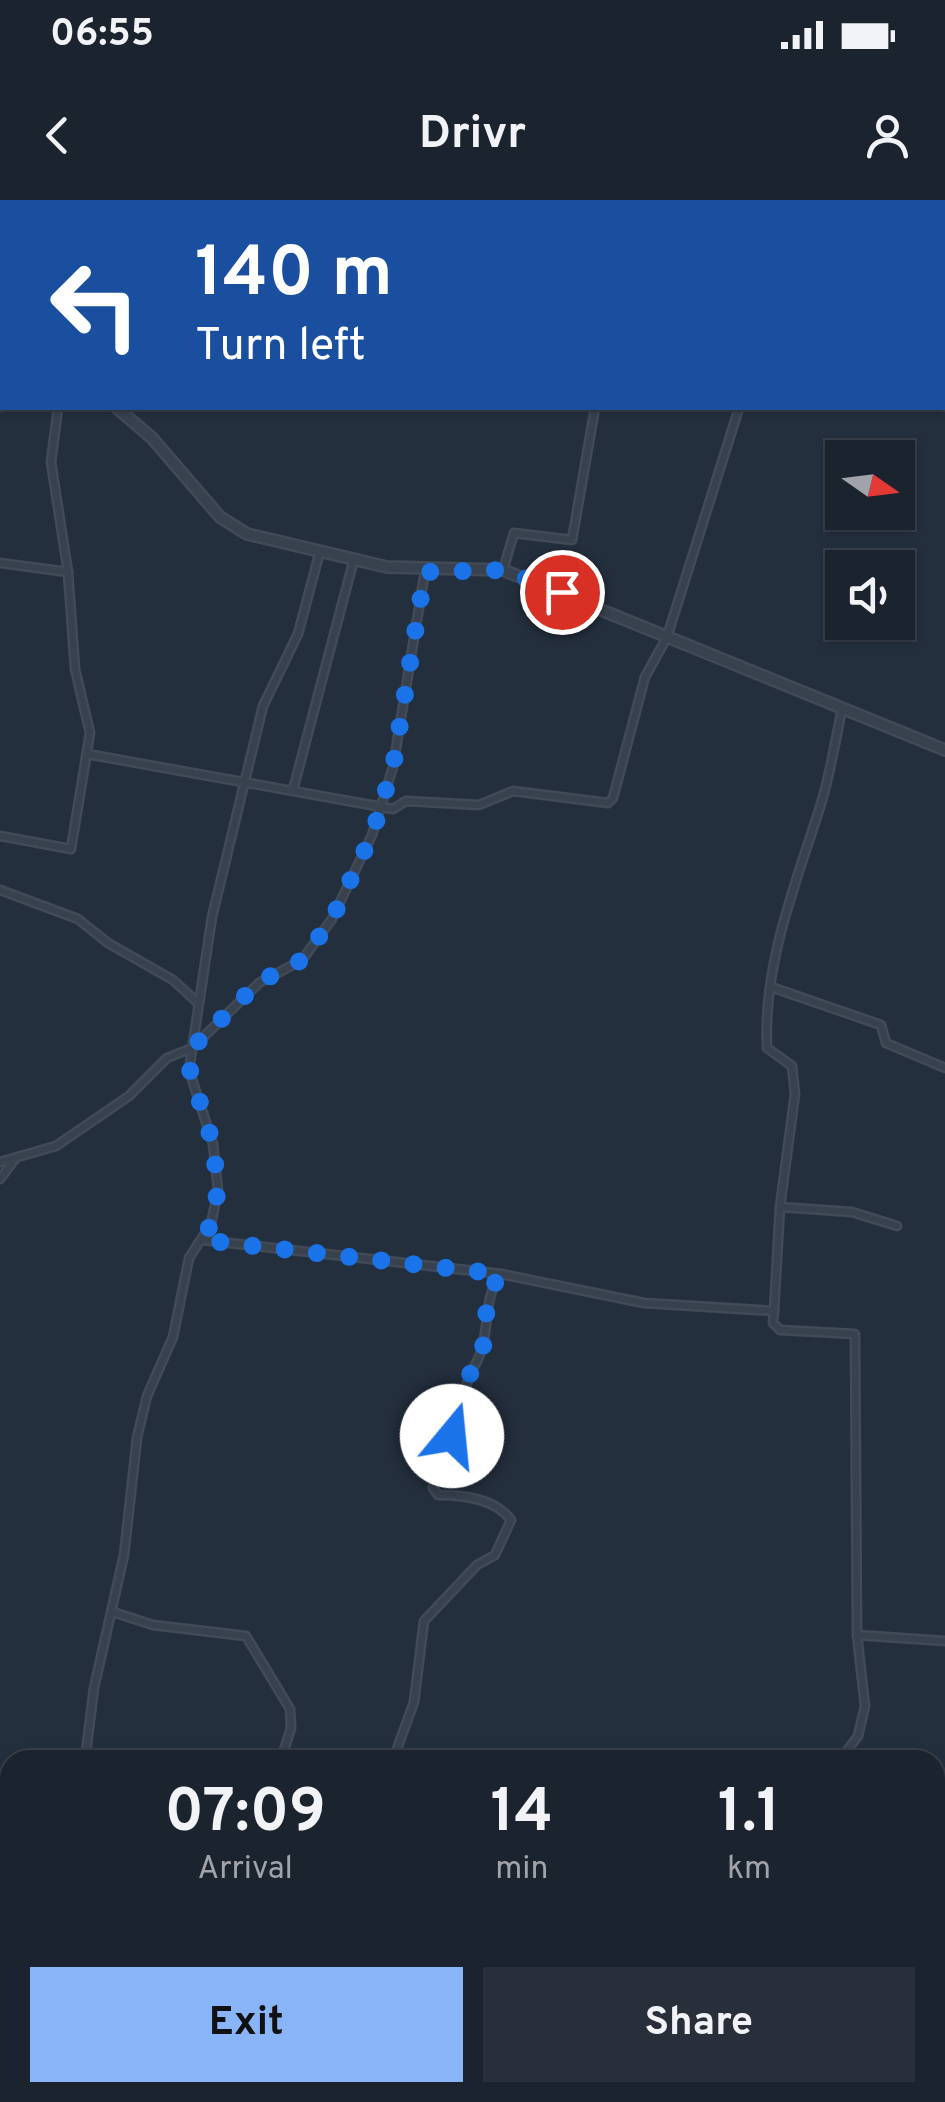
<!DOCTYPE html>
<html lang="en">
<head>
<meta charset="utf-8">
<style>
	:root { --surface:#1b232e; --page:#282f3a; --text:#f1f3f6; --muted:#a0a4aa; --line:#39404a; --accent:#8ab4f8 }
	body { margin:0; font-family:Overpass,sans-serif; background:var(--page); color:var(--text); height:100vh; display:flex; flex-direction:column; font-size:38px; white-space:nowrap }
	* { box-sizing:border-box; margin:0 }
	p { font-size:32px; color:var(--muted) }
	.icon { flex:none; width:55px; height:55px; fill:none; stroke:currentColor; stroke-width:2; stroke-linecap:round; stroke-linejoin:round }
	.map { position:relative; flex:1; overflow:hidden }
	.panel { position:absolute; left:0px; top:1550px; width:945px; height:352px; display:flex; flex-direction:column; background:var(--surface); border-radius:30px 30px 0 0; box-shadow:0 2px 8px #0004,0 0 0 2px var(--line) }
	.panel>* { flex:none }
	.banner { position:absolute; left:0px; top:0px; width:945px; height:210px; box-shadow:0 2px 8px #0004,0 0 0 2px var(--line); background:#1a4fa0; color:#fff; overflow:hidden }
	.needle { width:65px; rotate:104deg }
	.controls { position:absolute; left:825px; top:240px; display:grid; gap:20px }
	.controls a { display:grid; place-items:center; width:90px; height:90px; border-radius:0px; background:var(--surface); box-shadow:0 2px 8px #0004,0 0 0 2px var(--line); font-size:50px }
	.pin { position:absolute; display:grid; place-items:center; width:85px; height:85px; color:#fff; margin:-42px; border:5px solid #fff; border-radius:50%; box-shadow:0 2px 10px #0007 }
	.me { position:absolute; width:110px; margin:-55px; rotate:17deg; stroke-linejoin:round; filter:drop-shadow(0 0 8px #0008) }
	.turn { display:flex; align-items:center; gap:35px; height:210px; padding:0 30px; font-size:45px }
	.turn .icon { width:130px; height:130px; stroke-width:2.5 }
	.turn b { display:block; font-size:70px; line-height:85px }
	.eta { display:flex; justify-content:space-evenly; align-items:center; height:170px; text-align:center }
	.eta b { font-size:60px; font-weight:700; line-height:70px }
	.cta { display:flex; gap:20px; margin-top:auto; padding:20px 30px }
	.cta a { flex:1; height:115px; border-radius:0px; background:var(--accent); color:#111; font-size:40px; font-weight:700; line-height:115px; text-align:center }
	.cta a+a { background:var(--page); color:var(--text) }
	.status { display:flex; justify-content:space-between; align-items:center; height:70px; padding:0 50px; background:var(--surface); direction:ltr }
	.status svg { height:28px; fill:currentColor }
	header { display:flex; justify-content:space-between; align-items:center; height:130px; padding:0 30px; background:var(--surface); font-size:45px; font-weight:700 }
	.map>svg:first-child { display:block }
</style>
</head>
<body>
<div class="status"><b>06:55</b><svg viewBox="0 0 49 12"><path d="M0 12V9h3v3zM5 12V6h3v6zM10 12V3h3v9zM15 12V0h3v12zM26 1h20v11H26zM47 4h2v5h-2z"/></svg></div>
<header><svg class="icon" aria-label="back" viewBox="0 0 24 24"><path d="M15 5l-7 7 7 7"/></svg>Drivr<svg class="icon" aria-label="person" viewBox="0 0 24 24"><circle cx="12" cy="8" r="4"/><path d="M4 21q1-7 8-7t8 7"/></svg></header>
<div class="map">
<svg width="945" height="1902" viewBox="0 0 945 1902">
	<rect width="100%" height="100%" fill="#242f3e"/>
	<g fill="none" stroke-linecap="round" stroke-linejoin="round">
		<defs>
			<g id="minor">
				<polyline points="440,0 455,2"/>
				<polyline points="189,2 190,0"/>
				<polyline points="401,2 401,0"/>
				<polyline points="474,2 474,0"/>
				<polyline points="558,2 559,0"/>
				<polyline points="778,2 779,0"/>
				<polyline points="942,128 945,128"/>
				<polyline points="0,363 68,372"/>
				<polyline points="503,370 514,333 572,340 595,208"/>
				<polyline points="87,554 393,609 406,601 479,605 513,591 608,603 613,598 645,477 667,437 739,208"/>
				<polyline points="293,590 354,359"/>
				<polyline points="0,636 71,649 90,533 75,469 68,372 51,262 58,208"/>
				<polyline points="0,690 78,719 108,743 173,780 197,802"/>
				<polyline points="771,787 881,825 886,843 945,868"/>
				<polyline points="0,962 56,946 129,896 167,858 192,848 259,783 302,760 332,719 372,635 393,567 425,371"/>
				<polyline points="0,979 15,959"/>
				<polyline points="780,1007 852,1012 897,1026"/>
				<polyline points="203,1040 501,1074 644,1103 774,1111 773,1123 780,1130 855,1134 857,1435 865,1506 858,1536 840,1560"/>
				<path d="M774,1111L780,1007L795,894L792,866L767,848C763,764 795,686 820,607C830,576 835,542 842,509"/>
				<polyline points="113,1412 153,1425 246,1436 290,1509 291,1528 281,1560"/>
				<polyline points="857,1435 945,1441"/>
				<polyline points="85,1560 94,1488 124,1355 137,1238 147,1196 173,1137 189,1058 211,1024 218,990 213,944 189,870 212,717 263,506 298,434 320,351"/>
				<path d="M393,1560L414,1502L424,1421L477,1365L495,1355L511,1320C495,1298 463,1295 438,1295L433,1288L471,1171C494,1141 479,1103 501,1074"/>
				<polyline points="935,1711 945,1714"/>
				<polyline points="0,1850 10,1846"/>
				<polyline points="801,1902 803,1892"/>
			</g>
			<g id="tertiary">
				<polyline points="0,85 2,89"/>
				<polyline points="117,208 152,238 220,317 247,334 387,367 503,370 945,550"/>
			</g>
			<g id="secondary">
				<polyline points="0,1707 10,1708"/>
				<polyline points="33,1902 35,1892"/>
			</g>
		</defs>
		<use href="#minor" stroke="#414a57" stroke-width="11"/>
		<use href="#tertiary" stroke="#414a57" stroke-width="14"/>
		<use href="#secondary" stroke="#414a57" stroke-width="15"/>
		<use href="#minor" stroke="#38414e" stroke-width="6"/>
		<use href="#tertiary" stroke="#38414e" stroke-width="9"/>
		<use href="#secondary" stroke="#465061" stroke-width="10"/>
	</g>
	<g fill="none" stroke-linecap="round" stroke-linejoin="round">
		<polyline stroke="#1a73e8" stroke-width="18" stroke-dasharray="0 32.4" points="452,1236 471,1171 482,1158 488,1096 500,1074 202,1040 211,1024 218,990 213,944 190,870 192,848 259,782 302,760 332,719 372,635 393,567 425,372 503,370 562,392"/>
	</g>
</svg>
<div class="controls">
<a><svg class="needle" viewBox="-14 -14 28 28"><path d="M0-13l5 13h-10z" fill="#e53935"/><path d="M0 13l5-13h-10z" fill="#a0a4aa"/></svg></a>
<a><svg class="icon" aria-label="sound" viewBox="0 0 24 24"><path d="M4 9h4l5-4v14l-5-4H4zM17 9q2 3 0 6"/></svg></a>
</div>
<div class="pin" style="left:562px;top:392px;background:#d93025"><svg class="icon" aria-label="arrive" viewBox="0 0 24 24"><path d="M6 21V4h12l-3 4 3 4H6"/></svg></div>
<svg class="me" style="left:452px;top:1236px" viewBox="-20 -20 40 40"><circle r="19" fill="#fff"/><path d="M0-13L10 11 0 6-10 11z" fill="#1a73e8"/></svg>
<div class="banner">
<div class="turn"><svg class="icon" aria-label="left" viewBox="0 0 24 24"><path d="M17 20v-9H6M10 6l-5 5 5 5"/></svg><div><b>140 m</b>Turn left</div></div>
</div>
<section class="panel">
<div class="eta">
<div><b>07:09</b><p>Arrival</p></div>
<div><b>14</b><p>min</p></div>
<div><b>1.1</b><p>km</p></div>
</div>
<div class="cta"><a>Exit</a><a>Share</a></div>
</section>
</div>
</body>
</html>
